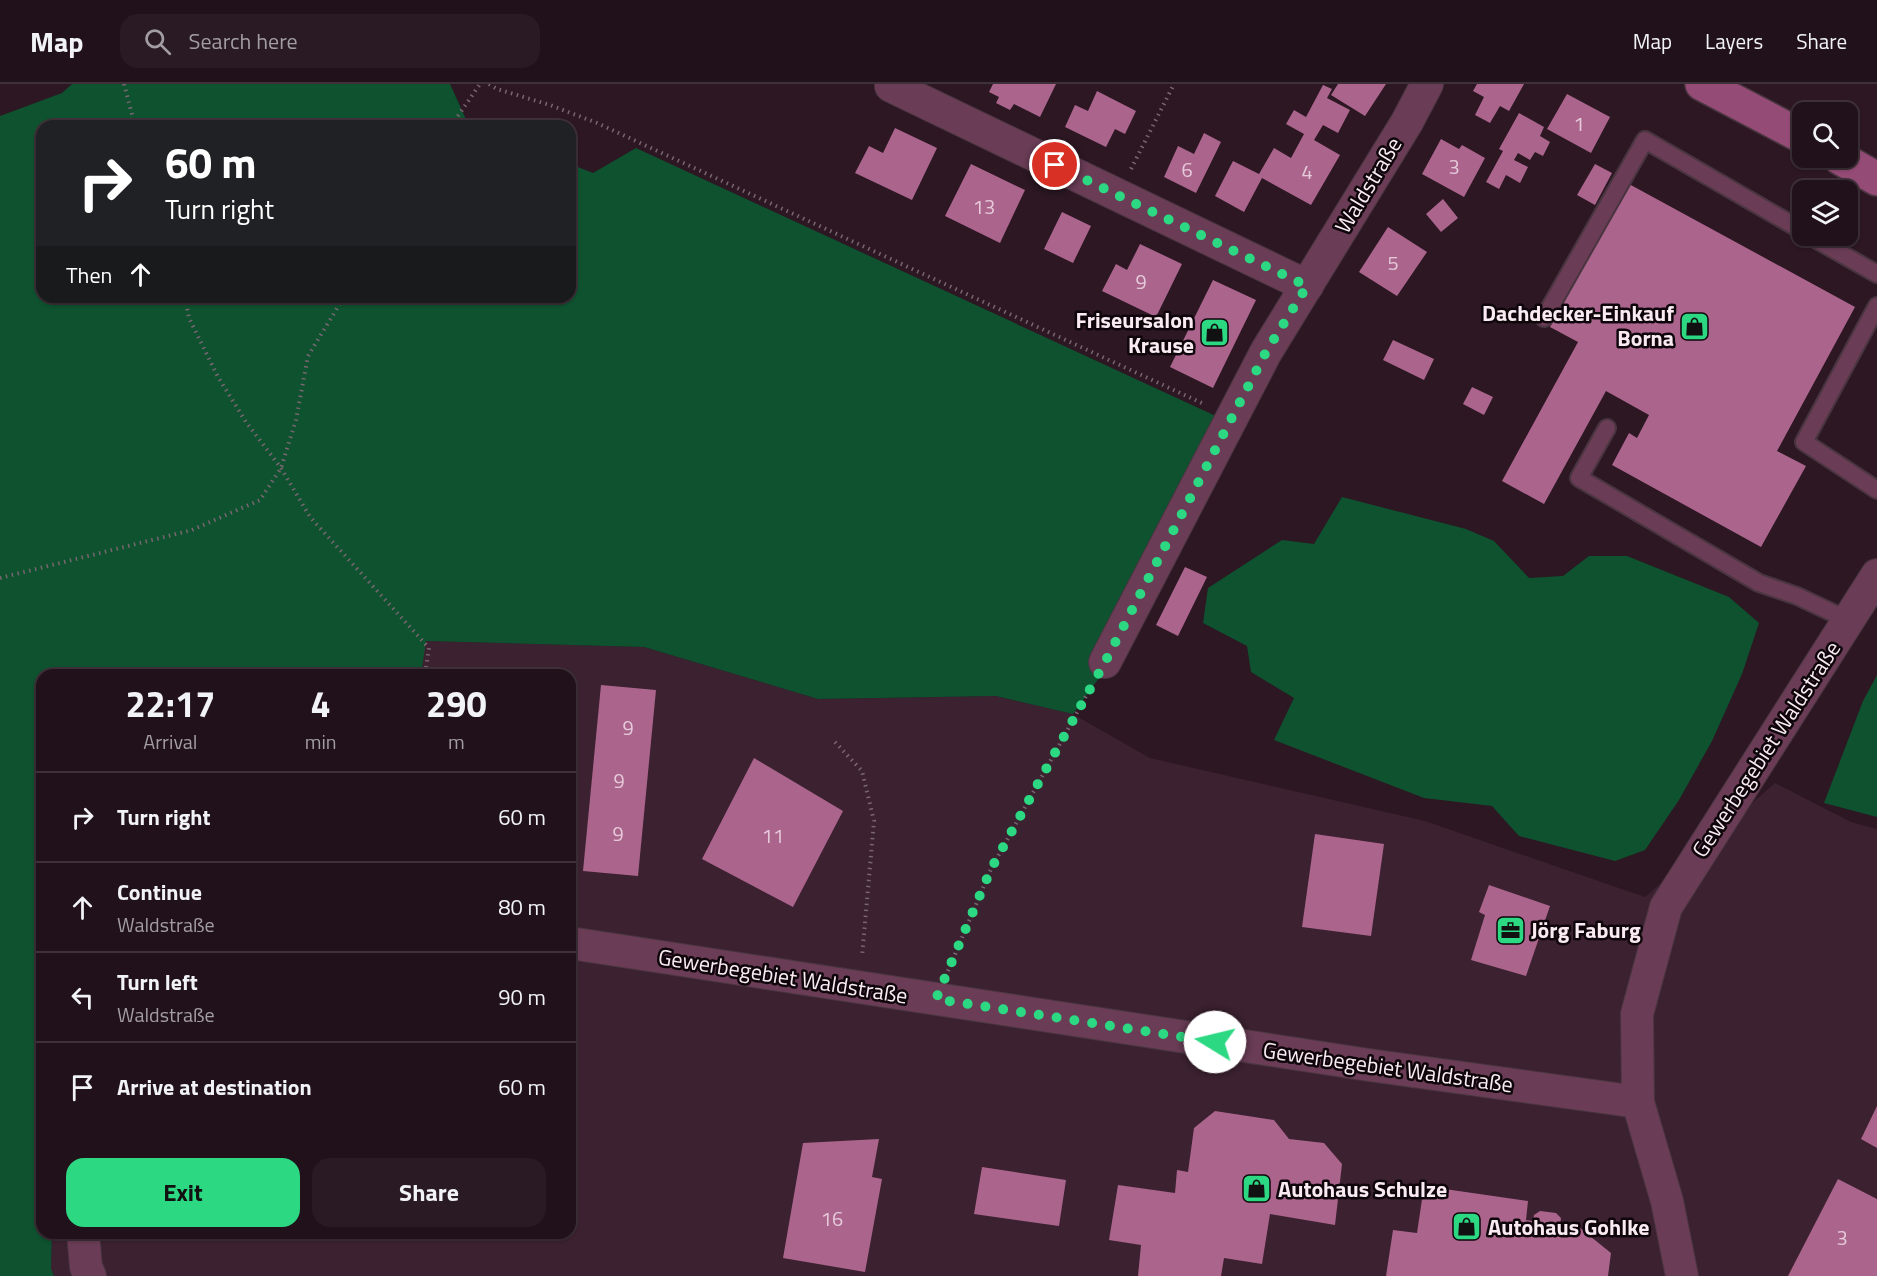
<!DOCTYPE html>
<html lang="en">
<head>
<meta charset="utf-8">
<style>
	:root { --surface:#21111a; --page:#291a23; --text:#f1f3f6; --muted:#a29da2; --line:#3e3139; --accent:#2dd883 }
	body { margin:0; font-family:"Titillium Web",sans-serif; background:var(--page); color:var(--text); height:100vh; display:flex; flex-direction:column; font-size:22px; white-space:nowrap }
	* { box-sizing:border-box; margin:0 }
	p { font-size:20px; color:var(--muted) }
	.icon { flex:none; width:33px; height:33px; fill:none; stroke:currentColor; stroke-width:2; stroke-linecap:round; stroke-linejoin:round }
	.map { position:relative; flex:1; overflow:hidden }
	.drawer { position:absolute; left:36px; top:585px; width:540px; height:570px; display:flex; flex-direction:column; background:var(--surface); border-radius:18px; box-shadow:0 2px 4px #0004,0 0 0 2px var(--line) }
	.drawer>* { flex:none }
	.top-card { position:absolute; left:36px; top:36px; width:540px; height:183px; border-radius:18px; box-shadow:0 2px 4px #0004,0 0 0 2px var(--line); background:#202124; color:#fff; overflow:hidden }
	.buttons { position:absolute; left:1792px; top:18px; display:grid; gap:12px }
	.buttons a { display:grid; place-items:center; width:66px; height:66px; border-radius:12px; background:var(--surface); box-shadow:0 2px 4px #0004,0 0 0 2px var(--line); font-size:30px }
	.pin { position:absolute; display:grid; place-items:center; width:51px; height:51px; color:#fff; margin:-26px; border:3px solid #fff; border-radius:50%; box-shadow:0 2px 6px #0007 }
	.me { position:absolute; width:66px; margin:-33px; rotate:279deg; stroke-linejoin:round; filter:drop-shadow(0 0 4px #0008) }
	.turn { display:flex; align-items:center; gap:21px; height:126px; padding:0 30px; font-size:27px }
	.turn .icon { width:78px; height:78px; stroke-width:2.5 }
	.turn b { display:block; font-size:42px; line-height:51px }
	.then { display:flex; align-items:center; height:57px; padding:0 30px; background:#0003; gap:12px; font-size:22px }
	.eta { display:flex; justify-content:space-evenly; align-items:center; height:102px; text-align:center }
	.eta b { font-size:36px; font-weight:700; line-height:42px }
	.cta { display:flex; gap:12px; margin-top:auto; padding:12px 30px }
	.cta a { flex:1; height:69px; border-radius:18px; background:var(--accent); color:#111; font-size:24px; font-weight:700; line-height:69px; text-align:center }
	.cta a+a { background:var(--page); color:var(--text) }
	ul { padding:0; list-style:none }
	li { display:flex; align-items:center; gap:18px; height:90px; padding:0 30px; border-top:2px solid var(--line) }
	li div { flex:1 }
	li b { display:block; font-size:22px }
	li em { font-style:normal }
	header { display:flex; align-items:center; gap:36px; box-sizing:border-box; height:84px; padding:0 30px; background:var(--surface); border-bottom:2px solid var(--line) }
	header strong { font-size:28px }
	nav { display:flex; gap:33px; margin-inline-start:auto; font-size:21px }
	.search { width:420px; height:54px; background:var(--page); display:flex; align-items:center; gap:15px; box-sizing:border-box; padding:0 21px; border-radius:18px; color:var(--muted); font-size:22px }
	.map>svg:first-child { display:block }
</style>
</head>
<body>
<header>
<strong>Map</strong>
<div class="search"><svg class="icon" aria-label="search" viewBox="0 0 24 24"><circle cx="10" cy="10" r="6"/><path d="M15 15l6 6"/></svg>Search here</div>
<nav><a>Map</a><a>Layers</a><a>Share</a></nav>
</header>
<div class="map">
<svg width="1877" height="1192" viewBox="0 0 1877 1192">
	<rect width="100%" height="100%" fill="#2c1723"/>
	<polygon fill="#3c2130" points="425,557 644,563 818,615 996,612 1073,630 1150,674 1425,737 1645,813 1775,699 1851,738 1877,745 1877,1192 54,1192 51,1184 52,1149 570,1149 570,591 421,591"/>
	<g fill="#0e522f">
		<polygon points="72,0 450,0 469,42 42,42 42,213 570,213 570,80 593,89 636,64 1218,333 1127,555 1073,630 996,612 818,615 644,563 426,557 421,591 42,591 42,1149 52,1149 51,1184 54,1192 0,1192 0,32 62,9"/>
		<polygon points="1342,413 1466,445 1494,457 1529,494 1563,492 1589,472 1627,472 1729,513 1759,539 1742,590 1712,657 1679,716 1645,766 1615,777 1519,752 1492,722 1424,714 1274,656 1294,614 1251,588 1247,562 1203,539 1208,504 1282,456 1314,460"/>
		<polygon points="1877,591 1877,733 1824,719 1863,617"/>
	</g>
	<g fill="#ab658d">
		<polygon points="993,0 1056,0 1040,33 1014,20 1010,26 996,19 999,13 989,8"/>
		<polygon points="1338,0 1386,0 1365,32 1331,11"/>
		<polygon points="1477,0 1524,0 1509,27 1500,22 1490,39 1475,31 1484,13 1473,7"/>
		<polygon points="1323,1 1332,5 1327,14 1350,26 1338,49 1323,41 1314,56 1340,71 1311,121 1262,94 1244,128 1215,112 1233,77 1259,90 1274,64 1291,74 1304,50 1286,40 1294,26 1306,33"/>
		<polygon points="1097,7 1136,27 1125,50 1115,45 1106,63 1065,43 1075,21 1088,27"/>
		<polygon points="1567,10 1610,33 1591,69 1547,45"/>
		<polygon points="1519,29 1544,43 1540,52 1550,58 1543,72 1535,68 1530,76 1518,69 1514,76 1528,83 1520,99 1506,91 1499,105 1486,98 1503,67 1499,65"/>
		<polygon points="895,44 937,64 912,116 855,89 869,62 883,69"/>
		<polygon points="1204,49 1221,58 1196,109 1164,93 1178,62 1194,70"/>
		<polygon points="1441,55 1459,65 1462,61 1485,74 1464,113 1422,90"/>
		<polygon points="971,80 1025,106 1000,159 945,132"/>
		<polygon points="1595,80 1612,89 1595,121 1577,111"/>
		<polygon points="1629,100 1855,223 1777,367 1806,382 1761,463 1612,381 1629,349 1637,354 1649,331 1606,307 1544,420 1502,397 1578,258 1550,243"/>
		<polygon points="1443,115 1458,134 1441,148 1426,130"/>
		<polygon points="1062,128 1091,142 1073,179 1044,165"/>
		<polygon points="1388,143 1427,168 1397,212 1359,188"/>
		<polygon points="1140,160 1182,180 1156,233 1102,207 1116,180 1127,186"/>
		<polygon points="1213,196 1256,216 1213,304 1170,283"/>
		<polygon points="1393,256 1434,275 1424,296 1383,276"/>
		<polygon points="1472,303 1493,313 1484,331 1463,320"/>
		<polygon points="1185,483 1207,493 1178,552 1156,541"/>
		<polygon points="601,601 656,606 638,792 583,787"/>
		<polygon points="754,674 843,727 793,823 702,775"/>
		<polygon points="1315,750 1384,760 1371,852 1302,843"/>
		<polygon points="1489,801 1550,822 1526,892 1471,876 1485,831 1479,828"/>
		<polygon points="1877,1022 1877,1064 1861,1055"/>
		<polygon points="1215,1027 1274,1036 1289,1055 1324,1059 1342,1080 1335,1141 1270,1130 1262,1180 1224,1174 1221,1192 1138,1192 1141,1161 1109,1156 1118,1101 1175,1109 1177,1086 1188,1088 1194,1044"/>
		<polygon points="879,1055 872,1093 882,1095 865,1188 783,1174 803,1059"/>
		<polygon points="982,1083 1066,1096 1059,1142 974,1130"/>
		<polygon points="1838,1095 1877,1115 1877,1192 1788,1192"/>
		<polygon points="1424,1102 1528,1117 1526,1136 1533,1137 1534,1131 1540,1127 1556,1129 1561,1134 1560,1141 1580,1144 1611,1169 1608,1192 1386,1192 1393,1146 1417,1149"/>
	</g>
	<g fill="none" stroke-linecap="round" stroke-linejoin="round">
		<defs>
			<g id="service">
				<polyline points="1810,152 1877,190"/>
				<polyline points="1877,222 1804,358 1877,406"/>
				<polyline points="1544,234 1645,56 1803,147"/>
				<polyline points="1607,344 1579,394 1759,499 1797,512 1848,536"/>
			</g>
			<g id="minor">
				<polyline points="891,2 1307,202"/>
				<polyline points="1105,578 1266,268 1407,38 1427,0"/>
				<polyline points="570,859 1369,981 1638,1018"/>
				<polyline points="83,1149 86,1183 90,1192"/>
				<polyline points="1682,1192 1667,1117 1638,1018 1637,930 1666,823 1877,491"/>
			</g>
			<g id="secondary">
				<polyline points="1702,0 1803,53"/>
				<polyline points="1840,74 1877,95"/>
			</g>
		</defs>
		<use href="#service" stroke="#493540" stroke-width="20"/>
		<use href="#minor" stroke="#493540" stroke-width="34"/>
		<use href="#secondary" stroke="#493540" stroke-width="36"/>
		<g stroke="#786670" stroke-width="4" stroke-dasharray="1.5 4.5" stroke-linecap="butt">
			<polyline points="124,0 135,42"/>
			<polyline points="489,0 497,5 550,21 597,39 1204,320"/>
			<polyline points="451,42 480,0"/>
			<polyline points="1131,85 1174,0"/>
			<polyline points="185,213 189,234 218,293 246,338 281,384 310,433 429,564 425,591"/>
			<polyline points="0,494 192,446 260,416 281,384 296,336 308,272 344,213"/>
			<polyline points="835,658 862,687 874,737 862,873"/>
			<polyline points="948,887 991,785 1090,605"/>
		</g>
		<use href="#service" stroke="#6a3c56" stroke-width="16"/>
		<use href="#minor" stroke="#6a3c56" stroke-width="32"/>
		<use href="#secondary" stroke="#944b76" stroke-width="33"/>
	</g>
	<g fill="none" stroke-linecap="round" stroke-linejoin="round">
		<polyline stroke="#2dd883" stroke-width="10" stroke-dasharray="0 18" points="1055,81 1307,202 1266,268 1105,578 991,785 936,915 1215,958"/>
	</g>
	<defs>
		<symbol id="shop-square" viewBox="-11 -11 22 22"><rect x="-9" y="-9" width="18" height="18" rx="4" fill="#2dd883" stroke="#0e060a"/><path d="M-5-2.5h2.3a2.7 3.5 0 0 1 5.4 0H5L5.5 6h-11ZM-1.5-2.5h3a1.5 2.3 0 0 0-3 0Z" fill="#111"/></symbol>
		<symbol id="office-square" viewBox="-11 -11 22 22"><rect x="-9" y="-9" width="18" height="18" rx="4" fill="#2dd883" stroke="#0e060a"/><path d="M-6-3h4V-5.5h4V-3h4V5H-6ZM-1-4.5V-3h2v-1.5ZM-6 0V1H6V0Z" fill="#111"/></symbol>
	</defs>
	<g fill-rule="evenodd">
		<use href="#shop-square" x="1678" y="226" width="33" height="33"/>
		<use href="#shop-square" x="1198" y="232" width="33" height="33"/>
		<use href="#office-square" x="1494" y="830" width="33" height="33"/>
		<use href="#shop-square" x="1240" y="1088" width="33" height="33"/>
		<use href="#shop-square" x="1450" y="1126" width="33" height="33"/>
	</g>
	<g text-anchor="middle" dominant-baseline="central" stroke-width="5" stroke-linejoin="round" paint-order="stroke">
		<g font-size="20" fill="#e6cad9">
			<text x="1579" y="39">1</text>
			<text x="1454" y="82">3</text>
			<text x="1187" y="85">6</text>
			<text x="1307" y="87">4</text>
			<text x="984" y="122">13</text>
			<text x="1393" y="178">5</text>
			<text x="1141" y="197">9</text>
			<text x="628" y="643">9</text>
			<text x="619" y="696">9</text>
			<text x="618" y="749">9</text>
			<text x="773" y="751">11</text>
			<text x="832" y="1134">16</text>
			<text x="1842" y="1153">3</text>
		</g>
		<g font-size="22" fill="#faebf2" stroke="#0e060a">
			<text transform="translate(1368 101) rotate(-59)">Waldstraße</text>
			<text transform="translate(1766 665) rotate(-57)">Gewerbegebiet Waldstraße</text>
			<text transform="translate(783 892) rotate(9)">Gewerbegebiet Waldstraße</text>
			<text transform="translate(1388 983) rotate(8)">Gewerbegebiet Waldstraße</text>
		</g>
		<g font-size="22" font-weight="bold" fill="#faebf2" stroke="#0e060a" text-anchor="start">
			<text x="1674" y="229" text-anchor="end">Dachdecker-Einkauf<tspan x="1674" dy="25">Borna</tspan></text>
			<text x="1194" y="236" text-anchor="end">Friseursalon<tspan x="1194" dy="25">Krause</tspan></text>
			<text x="1531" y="846">Jörg Faburg</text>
			<text x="1278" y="1105">Autohaus Schulze</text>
			<text x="1488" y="1143">Autohaus Gohlke</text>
		</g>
	</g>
</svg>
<div class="buttons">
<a><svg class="icon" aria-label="search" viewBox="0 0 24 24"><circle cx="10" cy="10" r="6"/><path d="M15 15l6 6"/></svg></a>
<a><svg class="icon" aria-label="layers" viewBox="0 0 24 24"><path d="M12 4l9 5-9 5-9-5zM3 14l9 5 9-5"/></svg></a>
</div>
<div class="pin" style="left:1055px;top:81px;background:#d93025"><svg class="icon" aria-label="arrive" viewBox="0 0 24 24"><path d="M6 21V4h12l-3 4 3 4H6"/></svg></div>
<svg class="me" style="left:1215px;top:958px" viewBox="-20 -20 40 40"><circle r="19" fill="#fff"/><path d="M0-13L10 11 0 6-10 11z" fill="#2dd883"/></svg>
<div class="top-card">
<div class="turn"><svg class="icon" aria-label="right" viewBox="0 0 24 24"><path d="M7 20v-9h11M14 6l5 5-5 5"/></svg><div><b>60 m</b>Turn right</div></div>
<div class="then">Then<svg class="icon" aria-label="ahead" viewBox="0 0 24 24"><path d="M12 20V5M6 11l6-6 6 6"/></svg></div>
</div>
<section class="drawer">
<div class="eta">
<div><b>22:17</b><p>Arrival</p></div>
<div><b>4</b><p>min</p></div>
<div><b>290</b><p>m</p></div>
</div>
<ul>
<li><svg class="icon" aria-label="right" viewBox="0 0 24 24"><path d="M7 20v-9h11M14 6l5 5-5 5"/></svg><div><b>Turn right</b></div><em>60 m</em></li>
<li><svg class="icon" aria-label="ahead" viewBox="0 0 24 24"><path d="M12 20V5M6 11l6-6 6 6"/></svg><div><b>Continue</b><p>Waldstraße</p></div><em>80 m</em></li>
<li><svg class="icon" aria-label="left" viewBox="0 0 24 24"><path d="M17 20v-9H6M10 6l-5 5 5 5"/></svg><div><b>Turn left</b><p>Waldstraße</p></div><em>90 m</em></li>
<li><svg class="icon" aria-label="arrive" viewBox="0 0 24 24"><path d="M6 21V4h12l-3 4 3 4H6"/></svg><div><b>Arrive at destination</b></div><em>60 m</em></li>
</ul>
<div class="cta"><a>Exit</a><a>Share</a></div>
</section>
</div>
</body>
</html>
